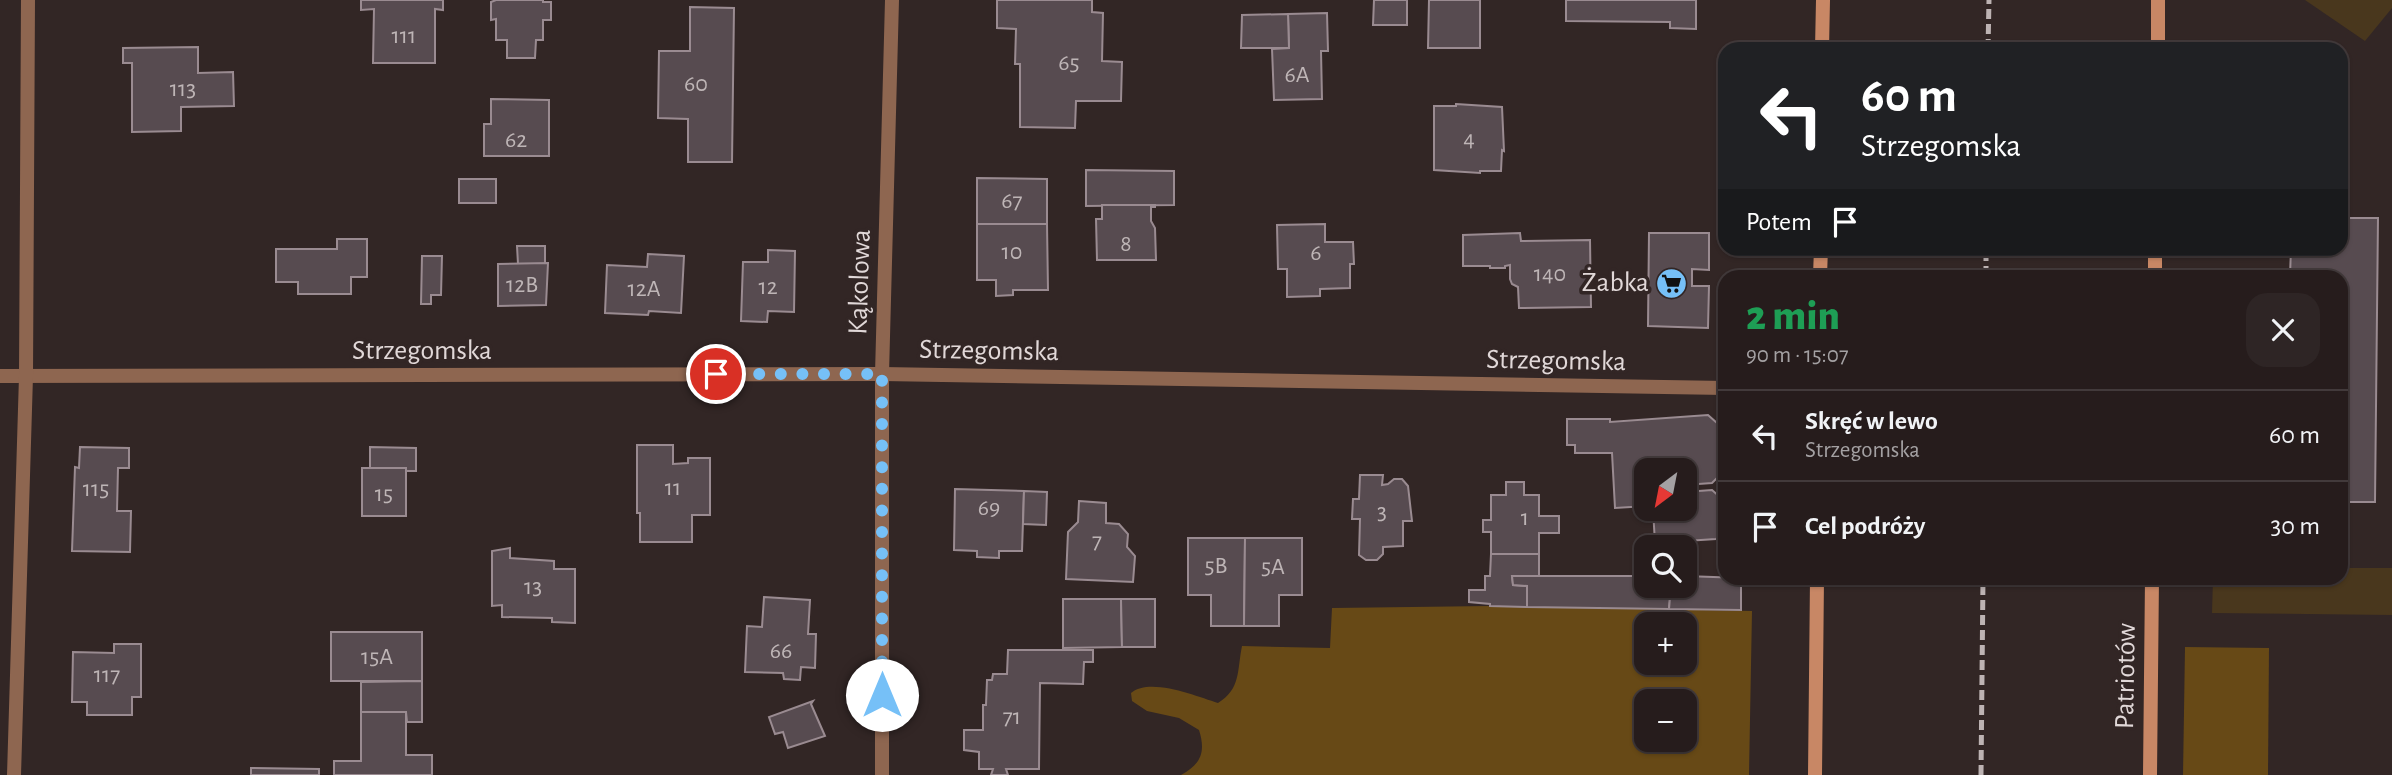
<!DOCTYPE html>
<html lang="pl">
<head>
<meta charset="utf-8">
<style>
	:root { --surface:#261c1c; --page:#2e2525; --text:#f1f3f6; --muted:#a4a1a3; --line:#423a3b }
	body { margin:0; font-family:"Alegreya Sans",sans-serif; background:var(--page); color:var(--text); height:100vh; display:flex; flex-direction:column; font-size:26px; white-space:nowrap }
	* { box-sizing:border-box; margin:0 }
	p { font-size:23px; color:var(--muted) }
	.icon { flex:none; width:38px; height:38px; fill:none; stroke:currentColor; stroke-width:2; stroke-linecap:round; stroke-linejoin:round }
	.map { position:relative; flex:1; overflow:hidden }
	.sheet { position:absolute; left:1718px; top:270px; width:630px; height:315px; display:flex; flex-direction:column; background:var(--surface); border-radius:21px; box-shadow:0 2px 5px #0004,0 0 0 2px var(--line) }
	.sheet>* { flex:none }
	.top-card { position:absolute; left:1718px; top:42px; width:630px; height:214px; border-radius:21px; box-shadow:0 2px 5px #0004,0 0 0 2px var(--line); background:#202124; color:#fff; overflow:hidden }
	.needle { width:46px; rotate:212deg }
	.tools { position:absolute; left:1634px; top:458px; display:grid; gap:14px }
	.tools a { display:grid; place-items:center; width:63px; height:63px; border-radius:14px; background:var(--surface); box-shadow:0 2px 5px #0004,0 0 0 2px var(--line); font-size:35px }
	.pin { position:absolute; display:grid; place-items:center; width:60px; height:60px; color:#fff; margin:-30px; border:4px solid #fff; border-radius:50%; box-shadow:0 2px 7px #0007 }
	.me { position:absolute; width:77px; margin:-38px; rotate:0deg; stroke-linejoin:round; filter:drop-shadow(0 0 5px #0008) }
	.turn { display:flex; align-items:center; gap:24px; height:147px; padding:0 28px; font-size:32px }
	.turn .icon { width:91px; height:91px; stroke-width:2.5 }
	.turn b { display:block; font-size:49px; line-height:60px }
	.then { display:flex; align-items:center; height:66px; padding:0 28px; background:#0003; gap:14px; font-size:26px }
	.round { display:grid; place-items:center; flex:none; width:74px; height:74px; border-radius:21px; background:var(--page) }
	.headline { display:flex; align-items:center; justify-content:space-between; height:119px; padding:0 28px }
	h1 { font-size:42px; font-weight:800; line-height:52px; color:#1e9e55 }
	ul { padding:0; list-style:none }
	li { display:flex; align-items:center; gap:21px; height:91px; padding:0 28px; border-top:2px solid var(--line) }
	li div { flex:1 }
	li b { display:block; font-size:26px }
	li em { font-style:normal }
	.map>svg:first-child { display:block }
</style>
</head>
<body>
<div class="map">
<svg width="2392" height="775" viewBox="0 0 2392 775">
	<rect width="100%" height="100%" fill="#322625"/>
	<g fill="#49371d">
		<polygon points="2305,0 2392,0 2392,8 2365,41"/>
		<polygon points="2342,568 2392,568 2392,615 2212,613 2213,578 2342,578"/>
	</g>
	<g fill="#674916" fill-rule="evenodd">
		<path d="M1490,606L1752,611L1749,775H1181C1201,764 1206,752 1199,730L1179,718L1147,711L1132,701L1131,693C1150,677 1196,696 1218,703C1241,689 1237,670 1242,646L1330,648L1332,608ZM1647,625H1685V663H1647ZM1647,702H1685V740H1647Z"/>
		<polygon points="2185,647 2269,648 2268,775 2183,775"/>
	</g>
	<g fill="#574b50" stroke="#9a8b91" stroke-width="2">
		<polygon points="361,0 443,0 443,10 435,9 435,63 373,63 374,9 361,10"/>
		<polygon points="496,0 543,0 543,2 551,2 551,20 543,20 543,40 536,40 535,58 507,58 507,40 496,40 496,19 491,20 491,2"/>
		<polygon points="997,0 1092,0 1092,12 1103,13 1102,61 1122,62 1121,101 1076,101 1075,128 1020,127 1020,64 1015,64 1016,29 997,28"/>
		<polygon points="1374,0 1407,0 1407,25 1373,25"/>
		<polygon points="1429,0 1480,0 1480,48 1428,48"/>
		<polygon points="1566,0 1696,0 1696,29 1670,28 1670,22 1566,21"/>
		<polygon points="690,7 734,8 732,162 688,162 688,119 658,118 659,51 690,51"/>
		<polygon points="1327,13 1328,51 1321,51 1322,99 1274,100 1272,49 1289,48 1288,14"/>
		<polygon points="1288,14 1289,48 1241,48 1242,15"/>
		<polygon points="198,47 198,73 233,72 234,106 181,107 181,131 132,132 132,63 123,63 123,48"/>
		<polygon points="491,99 549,100 549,156 484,156 484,124 491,124"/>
		<polygon points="1456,104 1502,107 1504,151 1502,150 1501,171 1480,171 1480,173 1434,170 1434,106 1456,106"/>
		<polygon points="1086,170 1174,171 1174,205 1086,206"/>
		<polygon points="977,178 1047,179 1047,224 977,224"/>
		<rect x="459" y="179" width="37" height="24"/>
		<polygon points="1102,205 1155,205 1155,207 1151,207 1151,221 1155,228 1156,260 1097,260 1096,219 1102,219"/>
		<polygon points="2342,218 2378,218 2375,502 2342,502 2342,276 2290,276 2291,248 2342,248"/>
		<polygon points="977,224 1047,224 1048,290 1013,290 1013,295 996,296 996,280 977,280"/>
		<polygon points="1325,224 1325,242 1353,242 1354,264 1350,264 1350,288 1320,289 1320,296 1287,297 1287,269 1278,269 1277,225"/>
		<polygon points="1520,233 1521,241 1590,240 1591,307 1519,308 1518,287 1512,284 1510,279 1510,265 1505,266 1505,268 1490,268 1490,266 1463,266 1463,235"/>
		<polygon points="1649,233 1709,233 1709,270 1692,269 1692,286 1709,286 1708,328 1648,326"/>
		<polygon points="337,239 367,239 367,277 351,277 351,294 298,294 298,282 276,282 276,249 337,249"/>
		<polygon points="517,246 545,246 545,264 518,264"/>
		<polygon points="768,250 795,251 794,312 768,311 767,322 741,321 743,262 768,262"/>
		<polygon points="648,254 684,256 681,313 649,311 648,315 605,313 607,265 647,267"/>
		<polygon points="422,256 442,256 441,295 431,295 431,304 421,304"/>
		<polygon points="548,263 546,305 498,306 498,264"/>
		<polygon points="1708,415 1717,423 1718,436 1722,441 1723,457 1719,462 1720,475 1712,483 1685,485 1685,471 1647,471 1647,506 1615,508 1612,453 1575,453 1575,445 1567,445 1567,419 1610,419 1610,422"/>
		<polygon points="637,445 673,445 673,464 688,463 688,458 710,458 710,515 692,515 692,542 640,542 640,513 637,513"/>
		<polygon points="80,447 129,448 129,468 118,468 117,511 131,511 130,552 72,551 75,467 79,468"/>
		<polygon points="370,447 416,448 416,471 406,471 406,468 370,468"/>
		<rect x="362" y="468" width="44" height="48"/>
		<polygon points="1360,475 1383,475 1382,485 1388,484 1394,479 1402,479 1408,486 1412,521 1403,521 1403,546 1383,547 1383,554 1377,560 1366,560 1359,555 1360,519 1352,519 1353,499 1359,499"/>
		<polygon points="1506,482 1524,482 1524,495 1539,495 1539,516 1559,516 1559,533 1539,533 1539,554 1491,554 1491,532 1483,532 1483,520 1491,520 1491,495 1506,495"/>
		<polygon points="955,489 1024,491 1022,551 999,551 999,558 977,557 977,551 954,550"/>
		<polygon points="1712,490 1721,498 1723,532 1716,539 1655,543 1653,509 1685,509 1685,492"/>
		<polygon points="1024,491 1047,492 1046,525 1023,524"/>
		<polygon points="1079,501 1106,503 1106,523 1119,524 1128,534 1127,547 1135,556 1133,582 1066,579 1068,532 1078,522"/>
		<polygon points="1188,538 1245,538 1244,626 1211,626 1211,595 1188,595"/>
		<polygon points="1245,538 1302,538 1302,595 1279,595 1279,626 1244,626"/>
		<polygon points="510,548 510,558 554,561 554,569 575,569 575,623 552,622 552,618 502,617 502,605 492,606 492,551"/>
		<polygon points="1491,554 1539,554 1539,576 1512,576 1513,585 1527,586 1527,607 1490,606 1490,604 1469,602 1469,590 1485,590 1485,576 1490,576"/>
		<polygon points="1512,576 1647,576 1647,586 1671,586 1669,609 1527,607 1527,586 1513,585"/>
		<polygon points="1685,576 1741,578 1741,610 1669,609 1671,586 1685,586"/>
		<polygon points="764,597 810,600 808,634 816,634 815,668 801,667 800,680 784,679 783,673 745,672 747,626 762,627"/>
		<polygon points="1063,599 1121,599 1122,647 1063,648"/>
		<polygon points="1121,599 1155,599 1155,647 1122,647"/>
		<rect x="331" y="632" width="91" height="49"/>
		<polygon points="114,644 141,644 141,697 132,697 132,715 87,715 87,702 72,702 73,652 114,653"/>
		<polygon points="1008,650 1093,650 1093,662 1084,662 1083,684 1040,683 1039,769 1006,769 1008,775 991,775 993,769 979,769 979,752 964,750 964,730 983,730 983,705 986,705 987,680 992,680 993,674 1007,674"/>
		<polygon points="422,681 422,722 407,722 406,712 361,712 361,682"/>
		<polygon points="813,701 811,704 825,736 788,748 783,732 775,734 769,717"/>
		<polygon points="361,712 406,712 406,755 432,755 432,775 334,775 334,761 361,761"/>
		<polygon points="251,768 319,769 319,775 251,775"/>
	</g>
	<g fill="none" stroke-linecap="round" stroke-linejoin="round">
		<g stroke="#8e6650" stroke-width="14">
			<polyline points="0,376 882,374 1726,388"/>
			<polyline points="14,775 26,376 28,0"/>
			<polyline points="882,775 882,374 892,0"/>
		</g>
		<g stroke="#c88765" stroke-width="14">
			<polyline points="1822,49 1823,0"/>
			<polyline points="2158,49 2158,0"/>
			<polyline points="1820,276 1821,248"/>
			<polyline points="2155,276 2155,248"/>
			<polyline points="1815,775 1817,578"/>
			<polyline points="2150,775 2152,578"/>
		</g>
		<g stroke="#bdb3b3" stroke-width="5" stroke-dasharray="10 5" stroke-linecap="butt">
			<polyline points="1988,49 1989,0"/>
			<polyline points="1986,276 1986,248"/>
			<polyline points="1981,775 1983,578"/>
		</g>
	</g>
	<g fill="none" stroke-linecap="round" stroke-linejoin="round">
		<polyline stroke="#76c0f7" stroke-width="12" stroke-dasharray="0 21.6" points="716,374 882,374 882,695"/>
	</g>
	<defs>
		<symbol id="supermarket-disc" viewBox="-11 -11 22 22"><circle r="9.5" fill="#76c0f7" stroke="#322625"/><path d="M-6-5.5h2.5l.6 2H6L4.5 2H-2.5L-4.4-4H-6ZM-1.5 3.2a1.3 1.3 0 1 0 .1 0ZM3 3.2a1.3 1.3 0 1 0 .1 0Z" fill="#111"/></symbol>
	</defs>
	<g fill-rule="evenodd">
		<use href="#supermarket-disc" x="1654" y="266" width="35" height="35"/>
	</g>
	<g text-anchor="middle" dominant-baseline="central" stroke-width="7" stroke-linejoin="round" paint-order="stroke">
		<g font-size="24" fill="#beb5b6">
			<text x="404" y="36">111</text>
			<text x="1069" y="63">65</text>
			<text x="1297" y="75">6A</text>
			<text x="696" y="84">60</text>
			<text x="183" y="89">113</text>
			<text x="1469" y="139">4</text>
			<text x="516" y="140">62</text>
			<text x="1012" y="201">67</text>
			<text x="1126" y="244">8</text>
			<text x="1012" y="252">10</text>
			<text x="1316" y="253">6</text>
			<text x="1550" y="274">140</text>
			<text x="522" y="285">12B</text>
			<text x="768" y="287">12</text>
			<text x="644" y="289">12A</text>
			<text x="673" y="488">11</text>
			<text x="96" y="489">115</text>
			<text x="384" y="494">15</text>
			<text x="989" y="508">69</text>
			<text x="1382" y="512">3</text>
			<text x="1525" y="518">1</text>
			<text x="1097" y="541">7</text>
			<text x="1216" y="566">5B</text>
			<text x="1273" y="567">5A</text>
			<text x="533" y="587">13</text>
			<text x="781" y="651">66</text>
			<text x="377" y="657">15A</text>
			<text x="107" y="675">117</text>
			<text x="1012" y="717">71</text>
		</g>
		<g font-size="28" fill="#e1d8d8" stroke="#322625">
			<text transform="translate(860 282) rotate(-88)">Kąkolowa</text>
			<text x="422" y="351">Strzegomska</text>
			<text transform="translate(989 351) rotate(1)">Strzegomska</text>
			<text transform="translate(1556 361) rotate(1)">Strzegomska</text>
			<text transform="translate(2126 676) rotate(-89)">Patriotów</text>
		</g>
		<g font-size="28" fill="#e1d8d8" stroke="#322625" text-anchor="end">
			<text x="1649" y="283">Żabka</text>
		</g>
	</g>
</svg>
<div class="tools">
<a><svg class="needle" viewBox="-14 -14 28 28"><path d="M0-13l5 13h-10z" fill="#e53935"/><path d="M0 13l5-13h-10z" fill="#a4a1a3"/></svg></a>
<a><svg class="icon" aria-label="search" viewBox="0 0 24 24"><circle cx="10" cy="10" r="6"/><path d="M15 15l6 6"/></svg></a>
<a>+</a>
<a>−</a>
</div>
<div class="pin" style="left:716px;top:374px;background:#d93025"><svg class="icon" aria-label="arrive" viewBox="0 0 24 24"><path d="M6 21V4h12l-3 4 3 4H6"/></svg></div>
<svg class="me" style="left:882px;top:695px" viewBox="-20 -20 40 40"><circle r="19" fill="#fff"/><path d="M0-13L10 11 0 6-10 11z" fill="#76c0f7"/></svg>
<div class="top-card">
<div class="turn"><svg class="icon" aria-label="left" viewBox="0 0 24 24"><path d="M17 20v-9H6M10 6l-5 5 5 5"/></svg><div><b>60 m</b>Strzegomska</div></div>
<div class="then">Potem<svg class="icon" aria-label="arrive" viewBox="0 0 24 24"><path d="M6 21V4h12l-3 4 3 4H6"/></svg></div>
</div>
<section class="sheet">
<div class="headline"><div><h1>2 min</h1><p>90 m · 15:07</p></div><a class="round"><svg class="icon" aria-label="close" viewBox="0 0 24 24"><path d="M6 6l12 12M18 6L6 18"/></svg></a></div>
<ul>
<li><svg class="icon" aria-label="left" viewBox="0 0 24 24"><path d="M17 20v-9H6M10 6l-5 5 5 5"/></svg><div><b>Skręć w lewo</b><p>Strzegomska</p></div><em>60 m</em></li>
<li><svg class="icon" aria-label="arrive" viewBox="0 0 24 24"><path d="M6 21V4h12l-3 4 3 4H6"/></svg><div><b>Cel podróży</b></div><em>30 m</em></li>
</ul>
</section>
</div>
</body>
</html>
